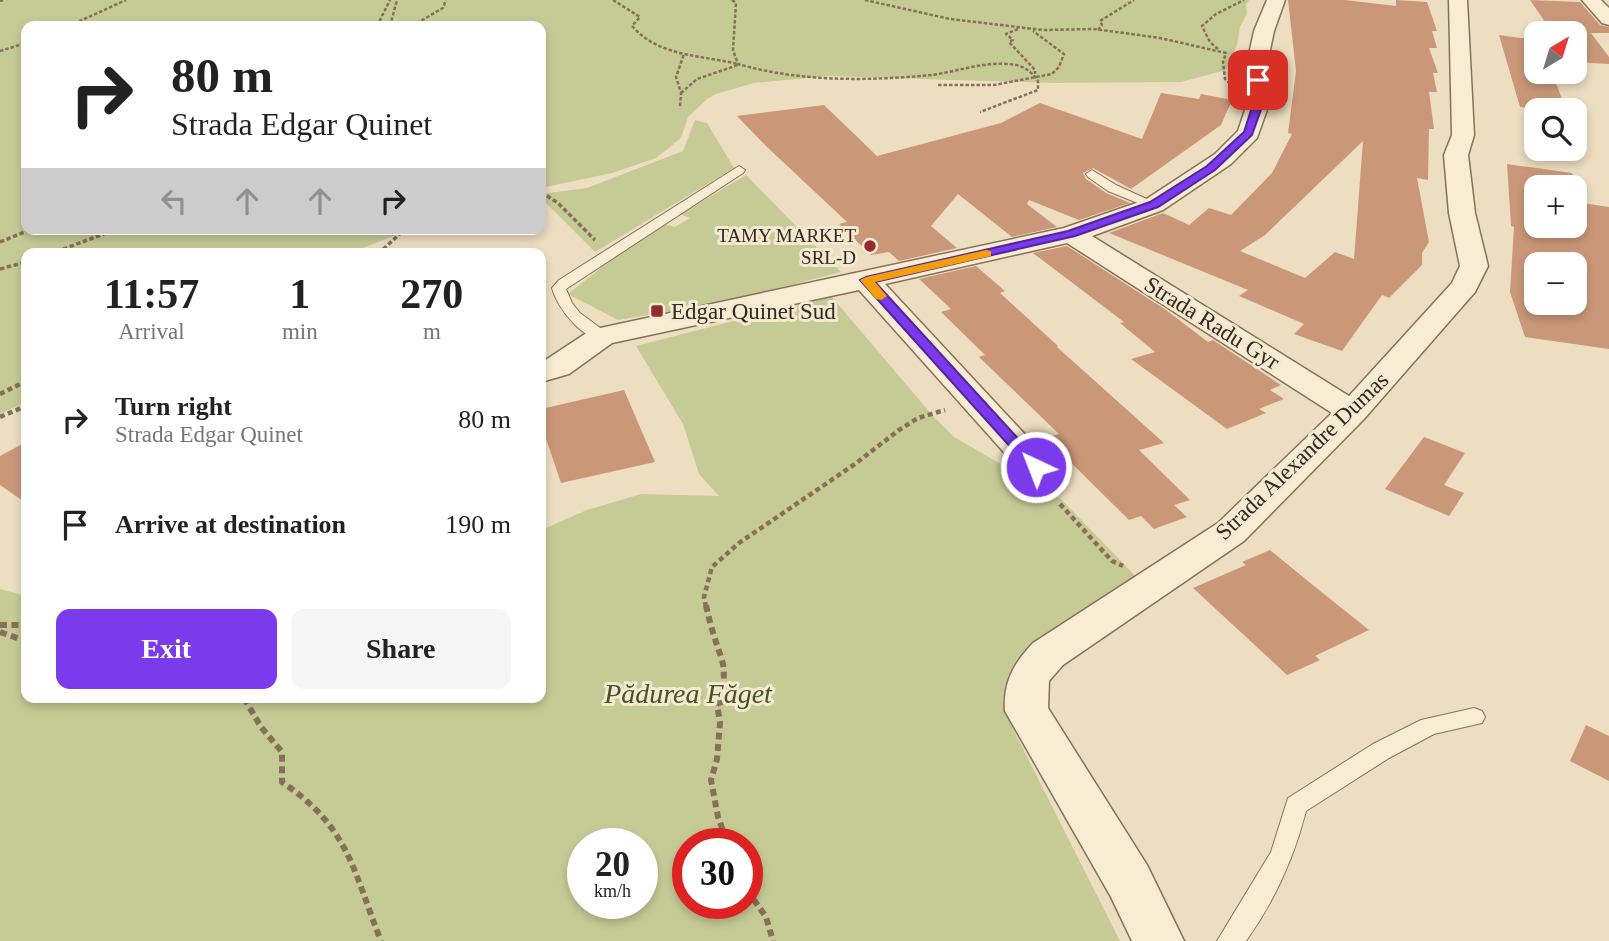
<!DOCTYPE html>
<html lang="en">
<head>
<meta charset="utf-8">
<style>
	:root { --surface:#fff; --page:#f6f6f6; --text:#222; --muted:#767676; --accent:#7c3aed }
	body { margin:0; font-family:Georgia,serif; background:var(--page); color:var(--text); height:100vh; display:flex; flex-direction:column; font-size:26px; white-space:nowrap }
	* { box-sizing:border-box; margin:0 }
	p { font-size:23px; color:var(--muted) }
	.icon { flex:none; width:38px; height:38px; fill:none; stroke:currentColor; stroke-width:2; stroke-linecap:round; stroke-linejoin:round }
	.map { position:relative; flex:1; overflow:hidden }
	.details { position:absolute; left:21px; top:248px; width:525px; height:455px; display:flex; flex-direction:column; background:var(--surface); border-radius:14px; box-shadow:0 4px 10px #0003 }
	.details>* { flex:none }
	.guide { position:absolute; left:21px; top:21px; width:525px; height:214px; border-radius:14px; box-shadow:0 4px 10px #0003; background:#fff; color:var(--text); overflow:hidden }
	.needle { width:46px; rotate:38deg }
	.controls { position:absolute; left:1524px; top:21px; display:grid; gap:14px }
	.controls a { display:grid; place-items:center; width:63px; height:63px; border-radius:14px; background:var(--surface); box-shadow:0 4px 10px #0003; font-size:35px }
	.speed { position:absolute; left:567px; top:828px; display:flex; gap:14px; font-size:35px; font-weight:700; text-align:center }
	.speed>* { display:grid; place-content:center; width:91px; height:91px; border-radius:50%; background:var(--surface); box-shadow:0 4px 10px #0003; line-height:1 }
	.speed small { font-size:18px; font-weight:400 }
	.speed .limit { border:10px solid #d22; background:#fff; color:#111 }
	.pin { position:absolute; display:grid; place-items:center; width:60px; height:60px; color:#fff; margin:-30px; border-radius:14px; box-shadow:0 4px 10px #0006 }
	.me { position:absolute; width:77px; margin:-38px; rotate:317deg; stroke-linejoin:round; filter:drop-shadow(0 0 5px #0008) }
	.turn { display:flex; align-items:center; gap:24px; height:147px; padding:0 35px; font-size:32px }
	.turn .icon { width:91px; height:91px; stroke-width:2.5 }
	.turn b { display:block; font-size:49px; line-height:60px }
	.lanes { display:flex; align-items:center; height:66px; padding:0 35px; background:#0003; justify-content:center; gap:35px; direction:ltr }
	.lanes .off { opacity:.35 }
	.eta { display:flex; justify-content:space-evenly; align-items:center; height:119px; text-align:center }
	.eta b { font-size:42px; font-weight:700; line-height:49px }
	.primary-button { display:flex; gap:14px; margin-top:auto; padding:14px 35px }
	.primary-button a { flex:1; height:80px; border-radius:14px; background:var(--accent); color:#fff; font-size:28px; font-weight:700; line-height:80px; text-align:center }
	.primary-button a+a { background:var(--page); color:var(--text) }
	ul { padding:0; list-style:none }
	li { display:flex; align-items:center; gap:21px; height:105px; padding:0 35px }
	li div { flex:1 }
	li b { display:block; font-size:26px }
	li em { font-style:normal }
	.map>svg:first-child { display:block }
</style>
</head>
<body>
<div class="map">
<svg width="1609" height="941" viewBox="0 0 1609 941">
	<rect width="100%" height="100%" fill="#eddec1"/>
	<g fill="#c6cb96" fill-rule="evenodd">
		<polygon points="0,0 1249,0 1246,5 1247,14 1240,27 1237,45 1226,70 1181,82 1054,83 830,76 754,83 716,94 707,99 688,117 681,138 656,158 612,173 541,188 541,26 26,26 26,229 412,229 347,254 26,254 26,402 0,414"/>
		<polygon points="695,120 707,123 734,168 595,252 541,198 541,194 587,188 683,151"/>
		<polygon points="746,175 841,272 720,303 618,320 568,294 607,263 665,224 675,227 690,218 681,214"/>
		<path d="M831,296L933,416L954,437L1061,499L1143,584L1015,678L1013,729L1120,941H0V589L26,596V698H541V530L587,510L641,494L719,496L699,474L683,424L636,346ZM583,844H642V903H583ZM688,844H747V903H688Z"/>
	</g>
	<g fill="#ca9878" fill-rule="evenodd">
		<path d="M1288,0H1345L1396,6V0L1427,2L1437,31H1432L1437,48H1429L1438,73H1433L1437,92H1429L1434,129H1429L1428,180L1417,178L1429,242L1422,253V265L1389,298L1382,295L1342,351L1294,334L1304,324L1239,296L1248,290L1109,233L1163,213L1189,225L1209,208L1231,215L1272,173L1292,134L1288,133L1296,71ZM1363,141L1354,259L1335,252L1305,278L1240,251L1265,235Z"/>
		<polygon points="1530,0 1580,2 1600,25 1609,27 1609,33 1591,33 1609,57 1609,64 1575,62 1575,33 1551,33 1549,31 1552,32"/>
		<polygon points="1499,35 1536,40 1536,72 1552,72 1566,110 1520,107"/>
		<polygon points="1161,93 1199,99 1201,94 1232,100 1221,125 1131,189 1093,168 1083,173 1086,179 1106,193 1130,203 1079,220 1029,200 1027,204 1057,227 1012,237 958,194 931,226 957,248 899,261 889,252 871,255 839,224 847,222 766,146 737,116 824,105 877,156 1001,123 1040,103 1142,139"/>
		<path d="M1507,164L1572,173L1582,203L1609,207V349L1525,337L1510,292L1514,227L1511,226ZM1536,187H1575V226H1536ZM1536,264H1575V303H1536Z"/>
		<polygon points="1067,246 1166,310 1208,342 1213,340 1281,385 1270,390 1284,399 1259,409 1266,413 1227,429 1131,359 1155,352 1120,323 1124,322 1033,253"/>
		<polygon points="976,266 1005,291 1000,293 1058,346 1057,347 1164,443 1139,450 1190,500 1174,505 1187,517 1154,529 1141,516 1129,520 1046,438 1059,434 979,357 985,355 941,312 951,309 919,279"/>
		<polygon points="624,390 655,462 561,483 541,424 541,409"/>
		<polygon points="1424,437 1465,453 1444,485 1464,493 1449,516 1385,489"/>
		<polygon points="26,442 26,503 0,485 0,456"/>
		<polygon points="1270,550 1314,586 1369,630 1315,656 1320,660 1287,675 1193,588 1246,565 1242,562"/>
		<polygon points="1586,725 1609,736 1609,781 1570,761"/>
	</g>
	<g fill="none" stroke-linecap="round" stroke-linejoin="round">
		<defs>
			<g id="service">
				<path d="M739,166L745,170L743,173L566,289L572,303L580,313L607,333L610,336L607,339C585,344 557,308 552,288L559,280Z"/>
				<polygon points="1092,170 1116,185 1160,205 1154,209 1150,208 1108,191 1088,177 1086,174"/>
				<path d="M1474,708L1482,711L1485,717L1482,723L1434,734L1389,758L1306,811C1294,858 1274,902 1246,941H1217L1271,852L1288,798L1373,744L1421,720Z"/>
			</g>
			<g id="minor">
				<path d="M1267,0H1285L1274,31L1267,64L1270,101L1257,138L1231,164L1163,210L1092,236L1349,396L1452,283L1460,266L1449,213L1444,155L1452,135L1449,0H1467L1474,135L1468,155L1475,213L1488,266L1475,292L1364,419L1244,541L1063,665L1049,681L1048,708L1147,865L1184,941H1132L1111,897L1005,711C1003,682 1014,663 1033,643L1218,523L1332,413L1067,243L885,284L1059,471L1065,479L1059,487L1047,490L1035,487L859,290L612,343L569,374L541,382V363L591,330L1064,228L1145,200L1215,154L1238,131L1248,101L1247,64L1254,31Z"/>
				<polygon points="1582,0 1601,0 1609,8 1609,25 1602,23"/>
			</g>
		</defs>
		<use href="#service" stroke="#867059" stroke-width="2"/>
		<use href="#minor" stroke="#867059" stroke-width="3"/>
		<g stroke="#867059" stroke-width="2.5" stroke-dasharray="3.5 2" stroke-linecap="butt">
			<path d="M613,0L640,17L632,26C659,57 701,55 738,64"/>
			<path d="M732,0L736,3L733,50L738,64C800,82 868,81 931,75C956,72 981,62 1006,64C1020,64 1030,69 1038,81V90L980,112"/>
			<polyline points="865,0 950,19 1043,30 1094,29 1160,38 1226,53 1223,62 1225,79 1232,85"/>
			<polyline points="0,1 3,0"/>
			<polyline points="69,26 126,0"/>
			<polyline points="377,26 390,0"/>
			<polyline points="390,26 397,0"/>
			<polyline points="412,26 443,8 446,0"/>
			<polyline points="1018,29 1006,34 1013,40 1009,42 1035,70 1035,74"/>
			<polyline points="1098,30 1102,25 1100,21 1134,0"/>
			<polyline points="1218,49 1210,42 1202,26 1216,14 1244,0"/>
			<polyline points="0,51 26,43"/>
			<polyline points="938,85 994,85 1052,74 1059,67 1064,54 1033,31"/>
			<polyline points="681,93 697,79 738,65"/>
			<polyline points="680,106 681,93 676,77 684,54"/>
		</g>
		<g stroke="#867059" stroke-width="3.5" stroke-dasharray="4.5 2.5" stroke-linecap="butt">
			<polyline points="541,192 558,203 595,240"/>
			<polyline points="0,242 32,229"/>
			<polyline points="50,254 117,229"/>
			<polyline points="378,254 405,229"/>
			<polyline points="0,269 26,262"/>
		</g>
		<g stroke="#867059" stroke-width="4.5" stroke-dasharray="5 3.5" stroke-linecap="butt">
			<polyline points="0,394 26,381"/>
			<polyline points="0,417 26,406"/>
			<polyline points="1060,504 1112,561 1123,566"/>
			<polyline points="706,607 704,597 712,567 739,543 855,464 899,430 918,418 945,410"/>
		</g>
		<g stroke="#867059" stroke-width="6" stroke-dasharray="7 4.5" stroke-linecap="butt">
			<path d="M706,605C710,625 716,642 722,660C726,674 721,683 728,699L717,704L720,723L717,759L711,780L718,817L728,844"/>
			<polyline points="0,625 26,625"/>
			<polyline points="0,632 26,641"/>
			<path d="M244,698L261,727L282,752V782C350,828 353,871 381,941"/>
			<polyline points="747,890 766,917 773,941"/>
		</g>
		<use href="#service" fill="#f8ecd4" fill-rule="evenodd"/>
		<use href="#minor" fill="#f8ecd4" fill-rule="evenodd"/>
	</g>
	<polygon fill="#7c3aed" stroke="#51269a" stroke-width="2" points="1258,77 1263,80 1264,101 1252,135 1215,170 1158,207 1075,236 875,282 1044,467 1036,472 1031,470 860,280 866,277 1068,231 1150,202 1207,166 1244,132 1254,101 1253,80"/>
	<polygon fill="#f59e0b" points="986,250 991,251 991,256 875,282 887,296 881,300 876,299 860,280 866,277"/>
	<g fill="#942b2f" stroke="#f4e9d1" stroke-width="2.5">
		<circle cx="870" cy="246" r="7"/>
		<rect x="650" y="304" width="14" height="14" rx="3.5"/>
	</g>
	<g text-anchor="middle" dominant-baseline="central" stroke-width="6" stroke-linejoin="round" paint-order="stroke">
		<g font-size="19" fill="#36281d" stroke="#f4e9d1" text-anchor="end">
			<text x="856" y="235">TAMY MARKET<tspan x="856" dy="22">SRL-D</tspan></text>
		</g>
		<g font-size="23" fill="#36281d" stroke="#f4e9d1" text-anchor="start">
			<text x="671" y="311">Edgar Quinet Sud</text>
		</g>
		<g font-size="23" fill="#36281d" stroke="#f4e9d1">
			<text transform="translate(1212 323) rotate(32)">Strada Radu Gyr</text>
			<text transform="translate(1302 456) rotate(-44)">Strada Alexandre Dumas</text>
		</g>
		<g font-size="28" font-style="italic" fill="#485224" stroke="#f4e9d1">
			<text x="688" y="693">Pădurea Făget</text>
		</g>
	</g>
</svg>
<div class="controls">
<a><svg class="needle" viewBox="-14 -14 28 28"><path d="M0-13l5 13h-10z" fill="#e53935"/><path d="M0 13l5-13h-10z" fill="#767676"/></svg></a>
<a><svg class="icon" aria-label="search" viewBox="0 0 24 24"><circle cx="10" cy="10" r="6"/><path d="M15 15l6 6"/></svg></a>
<a>+</a>
<a>−</a>
</div>
<div class="speed"><div>20<small>km/h</small></div><div class="limit">30</div></div>
<div class="pin" style="left:1258px;top:80px;background:#d93025"><svg class="icon" aria-label="arrive" viewBox="0 0 24 24"><path d="M6 21V4h12l-3 4 3 4H6"/></svg></div>
<svg class="me" style="left:1036px;top:467px" viewBox="-20 -20 40 40"><circle r="17" fill="#7c3aed" stroke="#fff" stroke-width="3"/><path d="M0-11L8 9 0 5-8 9z" fill="#fff"/></svg>
<div class="guide">
<div class="turn"><svg class="icon" aria-label="right" viewBox="0 0 24 24"><path d="M7 20v-9h11M14 6l5 5-5 5"/></svg><div><b>80 m</b>Strada Edgar Quinet</div></div>
<div class="lanes"><svg class="icon off" aria-label="left" viewBox="0 0 24 24"><path d="M17 20v-9H6M10 6l-5 5 5 5"/></svg><svg class="icon off" aria-label="ahead" viewBox="0 0 24 24"><path d="M12 20V5M6 11l6-6 6 6"/></svg><svg class="icon off" aria-label="ahead" viewBox="0 0 24 24"><path d="M12 20V5M6 11l6-6 6 6"/></svg><svg class="icon" aria-label="right" viewBox="0 0 24 24"><path d="M7 20v-9h11M14 6l5 5-5 5"/></svg></div>
</div>
<section class="details">
<div class="eta">
<div><b>11:57</b><p>Arrival</p></div>
<div><b>1</b><p>min</p></div>
<div><b>270</b><p>m</p></div>
</div>
<ul>
<li><svg class="icon" aria-label="right" viewBox="0 0 24 24"><path d="M7 20v-9h11M14 6l5 5-5 5"/></svg><div><b>Turn right</b><p>Strada Edgar Quinet</p></div><em>80 m</em></li>
<li><svg class="icon" aria-label="arrive" viewBox="0 0 24 24"><path d="M6 21V4h12l-3 4 3 4H6"/></svg><div><b>Arrive at destination</b></div><em>190 m</em></li>
</ul>
<div class="primary-button"><a>Exit</a><a>Share</a></div>
</section>
</div>
</body>
</html>
